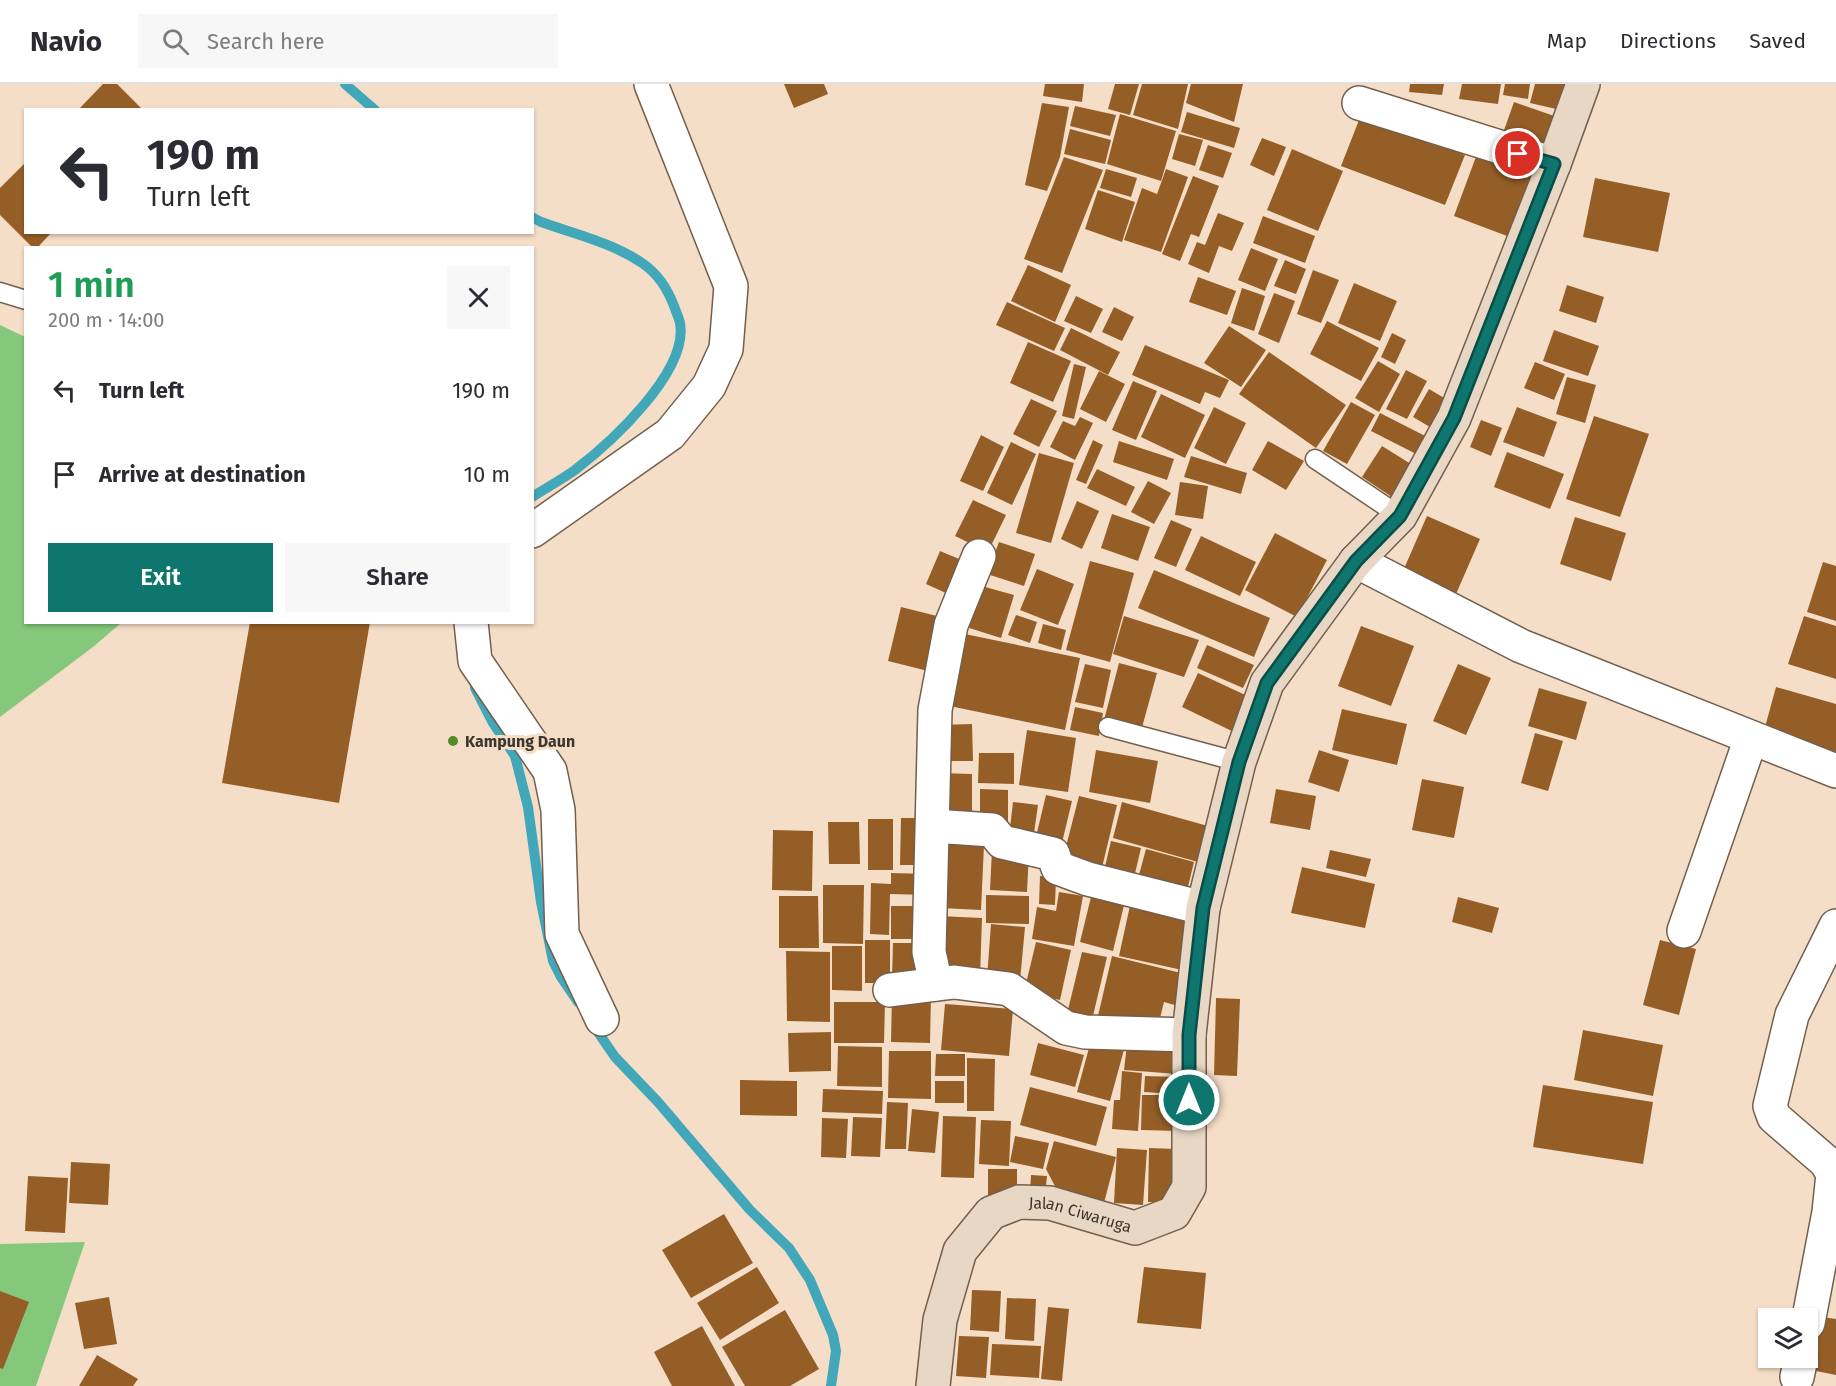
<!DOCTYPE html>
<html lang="en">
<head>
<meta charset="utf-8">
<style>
	:root { --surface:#fff; --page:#f7f7f7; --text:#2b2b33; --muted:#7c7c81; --line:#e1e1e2; --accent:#0f766e }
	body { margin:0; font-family:"Fira Sans",sans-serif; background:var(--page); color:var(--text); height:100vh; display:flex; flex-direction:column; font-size:22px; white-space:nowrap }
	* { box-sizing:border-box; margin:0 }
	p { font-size:20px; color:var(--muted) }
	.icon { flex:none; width:33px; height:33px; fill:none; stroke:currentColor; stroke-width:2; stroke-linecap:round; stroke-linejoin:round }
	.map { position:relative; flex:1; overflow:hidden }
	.details { position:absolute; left:24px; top:162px; width:510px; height:378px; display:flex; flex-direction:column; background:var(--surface); border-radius:0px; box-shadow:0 2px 4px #0004 }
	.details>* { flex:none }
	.hud { position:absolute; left:24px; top:24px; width:510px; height:126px; border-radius:0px; box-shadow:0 2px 4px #0004; background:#fff; color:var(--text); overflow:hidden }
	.controls { position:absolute; left:1758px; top:1224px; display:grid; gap:12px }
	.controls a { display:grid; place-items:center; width:60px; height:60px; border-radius:0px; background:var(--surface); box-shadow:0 2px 4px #0004; font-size:30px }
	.pin { position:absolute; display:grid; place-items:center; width:51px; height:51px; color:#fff; margin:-26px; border:3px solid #fff; border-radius:50%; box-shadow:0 2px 6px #0007 }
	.me { position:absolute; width:66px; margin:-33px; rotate:0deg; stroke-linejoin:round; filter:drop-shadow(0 0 4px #0008) }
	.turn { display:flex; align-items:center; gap:21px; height:126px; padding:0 24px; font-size:27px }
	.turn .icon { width:78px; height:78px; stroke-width:2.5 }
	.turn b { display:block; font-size:42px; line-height:51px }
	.round { display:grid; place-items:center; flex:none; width:63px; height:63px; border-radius:0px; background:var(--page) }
	.summary { display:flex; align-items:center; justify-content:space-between; height:102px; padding:0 24px }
	h1 { font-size:36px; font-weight:600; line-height:45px; color:#1e9e55 }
	.cta { display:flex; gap:12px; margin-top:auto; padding:12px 24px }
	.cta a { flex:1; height:69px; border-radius:0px; background:var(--accent); color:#fff; font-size:24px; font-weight:600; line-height:69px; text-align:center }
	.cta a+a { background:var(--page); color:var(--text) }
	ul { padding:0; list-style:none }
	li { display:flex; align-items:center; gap:18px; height:84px; padding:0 24px }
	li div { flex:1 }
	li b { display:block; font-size:22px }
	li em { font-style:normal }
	header { display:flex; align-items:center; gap:36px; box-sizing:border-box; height:84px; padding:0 30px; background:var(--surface); border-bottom:2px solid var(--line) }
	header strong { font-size:28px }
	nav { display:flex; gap:33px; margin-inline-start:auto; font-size:21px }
	.search { width:420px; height:54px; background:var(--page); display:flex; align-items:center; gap:15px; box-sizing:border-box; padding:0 21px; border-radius:0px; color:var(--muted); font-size:22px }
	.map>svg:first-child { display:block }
</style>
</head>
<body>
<header>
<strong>Navio</strong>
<div class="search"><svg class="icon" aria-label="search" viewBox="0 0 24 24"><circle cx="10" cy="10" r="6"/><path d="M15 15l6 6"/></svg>Search here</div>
<nav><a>Map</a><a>Directions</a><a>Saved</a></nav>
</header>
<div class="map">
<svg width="1836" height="1302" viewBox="0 0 1836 1302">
	<rect width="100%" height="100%" fill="#f5dec8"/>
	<g fill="#85c87b">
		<polygon points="0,241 25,253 26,538 121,539 93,563 0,633"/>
		<polygon points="85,1158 36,1302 0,1302 0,1160"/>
	</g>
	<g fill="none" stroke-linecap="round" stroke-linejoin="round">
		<g stroke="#42a7b8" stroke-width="10">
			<polyline points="345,0 375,26"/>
			<path d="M532,133L541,138C575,150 613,159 642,179C657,189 668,206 674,222C676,228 679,234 680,239C689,288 609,360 575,386C561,396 546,404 532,413"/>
			<polyline points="475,604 493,639 515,672 528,723 541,818 553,877 561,893 578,918"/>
			<polyline points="593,941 615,973 658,1018 750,1126 789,1164 810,1196 833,1251 836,1267 831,1302"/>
		</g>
	</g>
	<g fill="#965e27">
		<polygon points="103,0 117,0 143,26 78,26"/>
		<polygon points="784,0 824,0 828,10 794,24"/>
		<polygon points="1045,0 1084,0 1082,18 1043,12"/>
		<polygon points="1115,0 1139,0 1130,31 1108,25"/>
		<polygon points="1142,0 1188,0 1178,45 1133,31"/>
		<polygon points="1191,0 1243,0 1234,38 1186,19"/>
		<polygon points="1410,0 1444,0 1442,11 1409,8"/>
		<polygon points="1462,0 1501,0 1498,20 1459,15"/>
		<polygon points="1505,0 1530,0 1528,15 1503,11"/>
		<polygon points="1535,0 1571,0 1565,27 1530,19"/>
		<polygon points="1514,18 1560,34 1549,66 1503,49"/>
		<polygon points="1042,19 1069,23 1060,73 1047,107 1025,101"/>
		<polygon points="1075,22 1116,31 1110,52 1070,42"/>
		<polygon points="1187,28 1240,44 1234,64 1181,48"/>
		<polygon points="1120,30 1176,47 1161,97 1107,80"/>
		<polygon points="1361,31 1465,71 1445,121 1341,82"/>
		<polygon points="1070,45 1111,56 1105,80 1064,70"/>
		<polygon points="1179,50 1203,56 1195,82 1172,75"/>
		<polygon points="1262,54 1286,63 1274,92 1250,81"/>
		<polygon points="1208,61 1232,69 1223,94 1199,86"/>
		<polygon points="1292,65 1343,87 1318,147 1267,126"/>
		<polygon points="1477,70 1538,93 1515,155 1454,132"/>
		<polygon points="1064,73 1103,86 1062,189 1024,175"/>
		<polygon points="26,78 26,148 52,148 37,164 33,164 0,131 0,104"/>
		<polygon points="1106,85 1137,94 1131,113 1100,104"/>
		<polygon points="1166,85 1188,93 1161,168 1124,156 1142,104 1157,110"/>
		<polygon points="1193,92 1219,102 1199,153 1191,150 1180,177 1162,170"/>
		<polygon points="1595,94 1670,109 1658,168 1583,153"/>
		<polygon points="1098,106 1135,118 1122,158 1085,145"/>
		<polygon points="1218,129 1244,139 1232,167 1219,162 1209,189 1188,180 1197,158 1205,161"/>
		<polygon points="1263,132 1315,152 1305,179 1253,159"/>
		<polygon points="1251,164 1278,175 1265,207 1238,196"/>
		<polygon points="1285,176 1306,185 1296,210 1274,202"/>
		<polygon points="1028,181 1071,201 1055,238 1011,217"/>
		<polygon points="1313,186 1339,196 1321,239 1297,230"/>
		<polygon points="1198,193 1236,207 1227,231 1189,218"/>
		<polygon points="1354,199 1397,217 1380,257 1338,239"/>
		<polygon points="1567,201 1604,213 1596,239 1559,227"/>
		<polygon points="1242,204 1265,212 1254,247 1231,239"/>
		<polygon points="1274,209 1295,217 1279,259 1258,250"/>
		<polygon points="1076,212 1103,225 1091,249 1064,237"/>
		<polygon points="1007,218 1065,244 1054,267 996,241"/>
		<polygon points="1114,223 1134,233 1122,257 1102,248"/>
		<polygon points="1327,237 1379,264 1361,297 1310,270"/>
		<polygon points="1229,242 1266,266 1241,303 1204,279"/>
		<polygon points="1071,244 1120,268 1108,291 1060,266"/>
		<polygon points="1554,246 1599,262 1588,292 1543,277"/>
		<polygon points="1392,249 1406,256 1395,280 1381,273"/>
		<polygon points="1028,258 1071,277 1053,318 1010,299"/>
		<polygon points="1145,261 1229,296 1220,314 1205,308 1200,320 1132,291"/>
		<polygon points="1269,268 1346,321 1316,364 1239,310"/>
		<polygon points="1378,277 1400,290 1379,328 1355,314"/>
		<polygon points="1535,278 1565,290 1554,316 1524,304"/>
		<polygon points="1074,280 1086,283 1074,335 1062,332"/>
		<polygon points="1406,286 1427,297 1407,335 1386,325"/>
		<polygon points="1099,287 1125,300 1106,338 1080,325"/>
		<polygon points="1567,293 1596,301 1585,339 1556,330"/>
		<polygon points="1133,297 1157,307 1136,356 1112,346"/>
		<polygon points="1429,305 1451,318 1435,346 1413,333"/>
		<polygon points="1161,310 1205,331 1185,374 1141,353"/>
		<polygon points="1031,315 1057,327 1039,363 1013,350"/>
		<polygon points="1351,318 1375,331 1347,380 1323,367"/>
		<polygon points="1214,323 1246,339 1226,380 1194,364"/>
		<polygon points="1517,323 1557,338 1544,373 1503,358"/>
		<polygon points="1380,329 1435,357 1426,375 1371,347"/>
		<polygon points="1594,332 1649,350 1620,433 1566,415"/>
		<polygon points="1080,333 1093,339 1075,376 1050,363 1063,337 1075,342"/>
		<polygon points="1481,336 1502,344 1491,372 1470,363"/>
		<polygon points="981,351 1004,363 983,407 960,397"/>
		<polygon points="1093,356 1103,361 1086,400 1076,396"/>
		<polygon points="1119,357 1174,375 1167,396 1113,378"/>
		<polygon points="1268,357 1304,377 1286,406 1252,386"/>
		<polygon points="1011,358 1036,370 1012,421 987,409"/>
		<polygon points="1382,362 1419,385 1398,417 1362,393"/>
		<polygon points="1507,368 1564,390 1550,425 1494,403"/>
		<polygon points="1039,369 1074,379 1051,459 1016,449"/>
		<polygon points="1191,372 1247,389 1241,410 1184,393"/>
		<polygon points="1097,385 1135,403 1126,422 1087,404"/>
		<polygon points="1148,397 1171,409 1154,440 1131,428"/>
		<polygon points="1180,398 1208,402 1203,435 1175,431"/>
		<polygon points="973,416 1006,431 988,468 955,452"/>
		<polygon points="1077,417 1099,427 1082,465 1061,455"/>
		<polygon points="1112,430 1150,443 1138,477 1101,464"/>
		<polygon points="1427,432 1480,455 1456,510 1403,487"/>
		<polygon points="1575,433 1626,449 1611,497 1560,480"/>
		<polygon points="1171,436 1192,445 1176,483 1154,474"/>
		<polygon points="1275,449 1327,476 1297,533 1245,506"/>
		<polygon points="1201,452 1256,478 1240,512 1185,486"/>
		<polygon points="999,458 1035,470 1024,502 987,490"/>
		<polygon points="940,467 971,480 957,514 926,500"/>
		<polygon points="1090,477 1134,489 1110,578 1066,566"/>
		<polygon points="1823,478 1836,482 1836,537 1807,528"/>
		<polygon points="1037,485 1074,500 1058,541 1020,526"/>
		<polygon points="1154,486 1270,534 1254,573 1138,524"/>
		<polygon points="978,501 1014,511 1001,554 966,543"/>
		<polygon points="901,523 941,533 928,587 888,577"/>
		<polygon points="1016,531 1037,538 1030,559 1008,551"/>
		<polygon points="1124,532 1199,556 1184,593 1113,570"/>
		<polygon points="1804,532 1836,542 1836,595 1788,580"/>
		<polygon points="250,538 370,538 339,719 222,699"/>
		<polygon points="1043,540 1066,546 1061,566 1038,559"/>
		<polygon points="1361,542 1414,562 1391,622 1338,602"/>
		<polygon points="960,549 1080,574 1065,646 945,621"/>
		<polygon points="1207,561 1254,581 1243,604 1197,584"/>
		<polygon points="1119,579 1157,589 1141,647 1104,636"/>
		<polygon points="1085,580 1111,586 1103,624 1075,618"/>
		<polygon points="1458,580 1491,594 1466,651 1433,637"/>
		<polygon points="1198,589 1254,615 1238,650 1182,623"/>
		<polygon points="1776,603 1836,620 1836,675 1762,654"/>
		<polygon points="1539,604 1587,618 1576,656 1528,642"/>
		<polygon points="1075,623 1103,629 1099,652 1070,646"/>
		<polygon points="1342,625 1407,640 1397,681 1332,666"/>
		<polygon points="972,640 973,677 940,677 940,641"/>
		<polygon points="1027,646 1076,654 1068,708 1019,701"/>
		<polygon points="1535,649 1563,657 1548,707 1521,699"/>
		<polygon points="1096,666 1158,677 1150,719 1089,708"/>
		<polygon points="1319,666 1349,676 1339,708 1308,698"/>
		<polygon points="979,669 1014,669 1014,700 978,699"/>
		<polygon points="939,689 972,690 972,738 938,737"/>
		<polygon points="1422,695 1464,703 1454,754 1412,746"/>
		<polygon points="980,705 1008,706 1008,740 980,740"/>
		<polygon points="1276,705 1316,712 1310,746 1270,739"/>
		<polygon points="1046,711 1072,717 1060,767 1034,761"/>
		<polygon points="1079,712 1117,721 1100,792 1061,782"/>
		<polygon points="1013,718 1038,721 1033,756 1009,753"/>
		<polygon points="1122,718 1208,742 1198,778 1113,754"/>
		<polygon points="901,734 924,734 923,781 900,781"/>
		<rect x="868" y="735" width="25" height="51"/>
		<polygon points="828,738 859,738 860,780 829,780"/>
		<polygon points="773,746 813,747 812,807 772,806"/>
		<polygon points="1111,757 1141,764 1133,798 1103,791"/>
		<polygon points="943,759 984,761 981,826 941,824"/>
		<polygon points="1146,765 1194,778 1185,815 1136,802"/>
		<polygon points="992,766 1029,768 1027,808 990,806"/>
		<polygon points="1330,766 1371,775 1366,793 1326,784"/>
		<polygon points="1302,783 1375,800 1365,844 1291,829"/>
		<polygon points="891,789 929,790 928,811 890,810 889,851 870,850 871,799 891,800"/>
		<polygon points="1040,792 1056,794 1055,821 1039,820"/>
		<polygon points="823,801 864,801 863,860 823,859"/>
		<polygon points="1093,805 1126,813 1113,867 1080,858"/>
		<polygon points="1059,808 1083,812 1074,862 1032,855 1037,823 1056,827"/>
		<polygon points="986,811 1029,812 1029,840 986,839"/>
		<polygon points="779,812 818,812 819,864 779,864"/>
		<polygon points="1458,813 1499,824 1492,849 1452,838"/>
		<polygon points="1131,817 1194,831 1182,886 1119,872"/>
		<polygon points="891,822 927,822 928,855 891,855"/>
		<polygon points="939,832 982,834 980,893 937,891"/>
		<polygon points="991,840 1025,843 1020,897 987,894"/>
		<rect x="865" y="856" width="25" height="43"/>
		<polygon points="1660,856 1696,865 1679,931 1643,921"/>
		<polygon points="1036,858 1071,866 1060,916 1024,908"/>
		<polygon points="893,859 925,859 925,895 892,895"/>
		<polygon points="832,862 862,862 862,907 832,906"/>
		<polygon points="786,867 830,868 830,938 787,937"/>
		<polygon points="1082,868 1107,873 1092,936 1067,930"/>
		<polygon points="1112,872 1185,890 1178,922 1164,918 1160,934 1097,936"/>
		<polygon points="892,910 931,911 930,959 891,958"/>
		<polygon points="1216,914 1240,915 1237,992 1214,991"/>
		<polygon points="834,918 885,918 884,959 834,959"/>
		<polygon points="945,920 1013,925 1009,972 941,966"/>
		<polygon points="1583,946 1663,961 1653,1012 1574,996"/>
		<polygon points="831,948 831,987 789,988 788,949"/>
		<polygon points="1092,953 1125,962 1110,1017 1077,1008"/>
		<polygon points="1038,959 1084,971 1075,1003 1030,991"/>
		<polygon points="1127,960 1180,965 1178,990 1124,986"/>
		<polygon points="838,962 882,963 882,1003 837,1002"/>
		<polygon points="889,967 931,967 931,1015 888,1014"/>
		<polygon points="936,970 965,970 965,992 935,992"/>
		<polygon points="967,974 995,975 994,1027 967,1027"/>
		<polygon points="1122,987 1142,989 1138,1047 1112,1045 1114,1016 1120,1016"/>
		<polygon points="1145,992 1177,993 1177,1010 1144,1008"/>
		<polygon points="740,996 797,997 797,1032 740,1031"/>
		<rect x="935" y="997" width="29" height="22"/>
		<polygon points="1543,1001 1653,1018 1643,1080 1533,1063"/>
		<polygon points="1030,1003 1107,1023 1096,1062 1020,1041"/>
		<polygon points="823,1005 883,1007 882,1030 822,1028"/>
		<polygon points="1142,1011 1180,1011 1179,1047 1141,1046"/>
		<polygon points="887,1018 908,1019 906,1065 885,1065"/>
		<polygon points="912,1025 939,1028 935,1069 908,1067"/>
		<polygon points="943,1032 976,1033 974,1094 941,1093"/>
		<polygon points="853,1033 882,1034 880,1073 851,1072"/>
		<polygon points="822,1034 848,1035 846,1074 821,1073"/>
		<polygon points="981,1036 1011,1037 1009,1082 979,1080"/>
		<polygon points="1015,1052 1049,1059 1043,1085 1010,1078"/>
		<polygon points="1054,1057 1116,1073 1104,1119 1058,1108 1046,1085"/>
		<polygon points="1117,1064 1147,1066 1143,1121 1114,1119"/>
		<polygon points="1149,1064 1177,1065 1175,1118 1148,1118"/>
		<polygon points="71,1078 110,1080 108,1121 69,1119"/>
		<polygon points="988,1085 1017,1085 1017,1118 988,1117"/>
		<polygon points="1031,1091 1047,1092 1045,1111 1030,1110"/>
		<polygon points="28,1092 68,1094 65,1149 25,1147"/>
		<polygon points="724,1130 753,1179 691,1214 662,1166"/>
		<polygon points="757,1183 779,1219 720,1256 697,1219"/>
		<polygon points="1144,1183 1206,1189 1201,1245 1137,1239"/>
		<polygon points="972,1206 1001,1207 999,1248 970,1246"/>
		<polygon points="0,1207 29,1218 3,1285 0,1284"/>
		<polygon points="109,1213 117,1260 84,1265 75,1219"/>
		<polygon points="1007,1214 1036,1215 1034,1257 1005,1255"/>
		<polygon points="1048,1223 1069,1225 1062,1297 1041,1295"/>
		<polygon points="785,1226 819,1285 790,1302 745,1302 722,1263"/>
		<polygon points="1816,1232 1836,1235 1836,1291 1806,1285"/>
		<polygon points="702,1242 735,1302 672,1302 654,1268"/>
		<polygon points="959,1252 989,1253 986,1294 956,1292"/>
		<polygon points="992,1260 1041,1262 1039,1294 990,1291"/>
		<polygon points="97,1271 138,1295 133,1302 79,1302"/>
	</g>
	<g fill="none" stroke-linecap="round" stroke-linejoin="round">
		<defs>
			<g id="lane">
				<polyline points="0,208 26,216"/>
				<polyline points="1315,375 1400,432"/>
				<polyline points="1108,643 1239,678"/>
			</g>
			<g id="street">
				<polyline points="1359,19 1554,80"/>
				<polyline points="532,447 670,350 709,302 726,265 731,202 651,0"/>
				<polyline points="1356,477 1521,562 1836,687"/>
				<polyline points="471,538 475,577 550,687 558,726 562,850 602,935"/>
				<polyline points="933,742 992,746 1002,758 1053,770 1058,784 1088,795 1203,824"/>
				<polyline points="1684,847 1751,654"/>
				<polyline points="936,900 929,868 935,626 951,541 979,472"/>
				<polyline points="890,906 954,898 1009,905 1066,944 1085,948 1189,951"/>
				<polyline points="1808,1239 1829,1128 1833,1090 1826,1078 1774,1033 1770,1022 1792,931 1836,842"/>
				<polyline points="1797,1293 1801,1274"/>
			</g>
			<g id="secondary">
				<path id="s1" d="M933,1302L940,1236L960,1167L991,1129L1019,1118L1050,1119L1135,1144L1174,1129L1189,1103V951L1203,824L1239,678L1267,599L1356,477L1400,432L1454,334L1554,80L1583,0"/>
			</g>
		</defs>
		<use href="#lane" stroke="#735f4b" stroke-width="21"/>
		<use href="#street" stroke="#735f4b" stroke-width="36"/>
		<use href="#secondary" stroke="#735f4b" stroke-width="36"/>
		<use href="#lane" stroke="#fff" stroke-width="18"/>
		<use href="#street" stroke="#fff" stroke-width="33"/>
		<use href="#secondary" stroke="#e8d7c4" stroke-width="33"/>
	</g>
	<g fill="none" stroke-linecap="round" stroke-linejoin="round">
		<defs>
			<polyline id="route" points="1189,1016 1189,951 1203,824 1239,678 1267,599 1356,477 1400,432 1454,334 1554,80 1518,70"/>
		</defs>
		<use href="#route" stroke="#0a4d48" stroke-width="15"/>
		<use href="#route" stroke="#0f766e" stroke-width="10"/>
	</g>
	<circle fill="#558b26" stroke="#f5dec8" stroke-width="2" cx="453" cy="657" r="6"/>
	<g text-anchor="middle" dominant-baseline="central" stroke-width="6" stroke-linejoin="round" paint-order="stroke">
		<g font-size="16" font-weight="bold" fill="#3e362d" stroke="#f5dec8" text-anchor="start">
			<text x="465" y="657">Kampung Daun</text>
		</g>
		<g font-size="16" fill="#3e362d" stroke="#f5dec8">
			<text stroke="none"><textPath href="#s1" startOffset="280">Jalan Ciwaruga</textPath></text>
		</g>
	</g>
</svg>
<div class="controls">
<a><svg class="icon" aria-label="layers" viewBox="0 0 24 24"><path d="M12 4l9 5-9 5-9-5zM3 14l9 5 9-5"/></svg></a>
</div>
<div class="pin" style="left:1518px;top:70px;background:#d93025"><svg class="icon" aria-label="arrive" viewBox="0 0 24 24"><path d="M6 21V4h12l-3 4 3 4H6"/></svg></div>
<svg class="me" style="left:1189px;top:1016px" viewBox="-20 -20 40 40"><circle r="17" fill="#0f766e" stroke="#fff" stroke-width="3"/><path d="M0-11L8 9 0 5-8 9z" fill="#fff"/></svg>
<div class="hud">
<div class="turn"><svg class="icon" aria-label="left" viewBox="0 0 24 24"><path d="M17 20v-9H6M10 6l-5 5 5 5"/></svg><div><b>190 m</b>Turn left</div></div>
</div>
<section class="details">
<div class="summary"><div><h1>1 min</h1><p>200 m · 14:00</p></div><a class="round"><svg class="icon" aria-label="close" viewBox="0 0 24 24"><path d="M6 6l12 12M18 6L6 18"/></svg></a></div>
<ul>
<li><svg class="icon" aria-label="left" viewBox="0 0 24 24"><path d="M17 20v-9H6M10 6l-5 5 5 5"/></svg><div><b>Turn left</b></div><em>190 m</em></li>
<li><svg class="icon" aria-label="arrive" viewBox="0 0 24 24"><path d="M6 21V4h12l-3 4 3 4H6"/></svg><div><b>Arrive at destination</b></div><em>10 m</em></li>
</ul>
<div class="cta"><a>Exit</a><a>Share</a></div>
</section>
</div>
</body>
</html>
